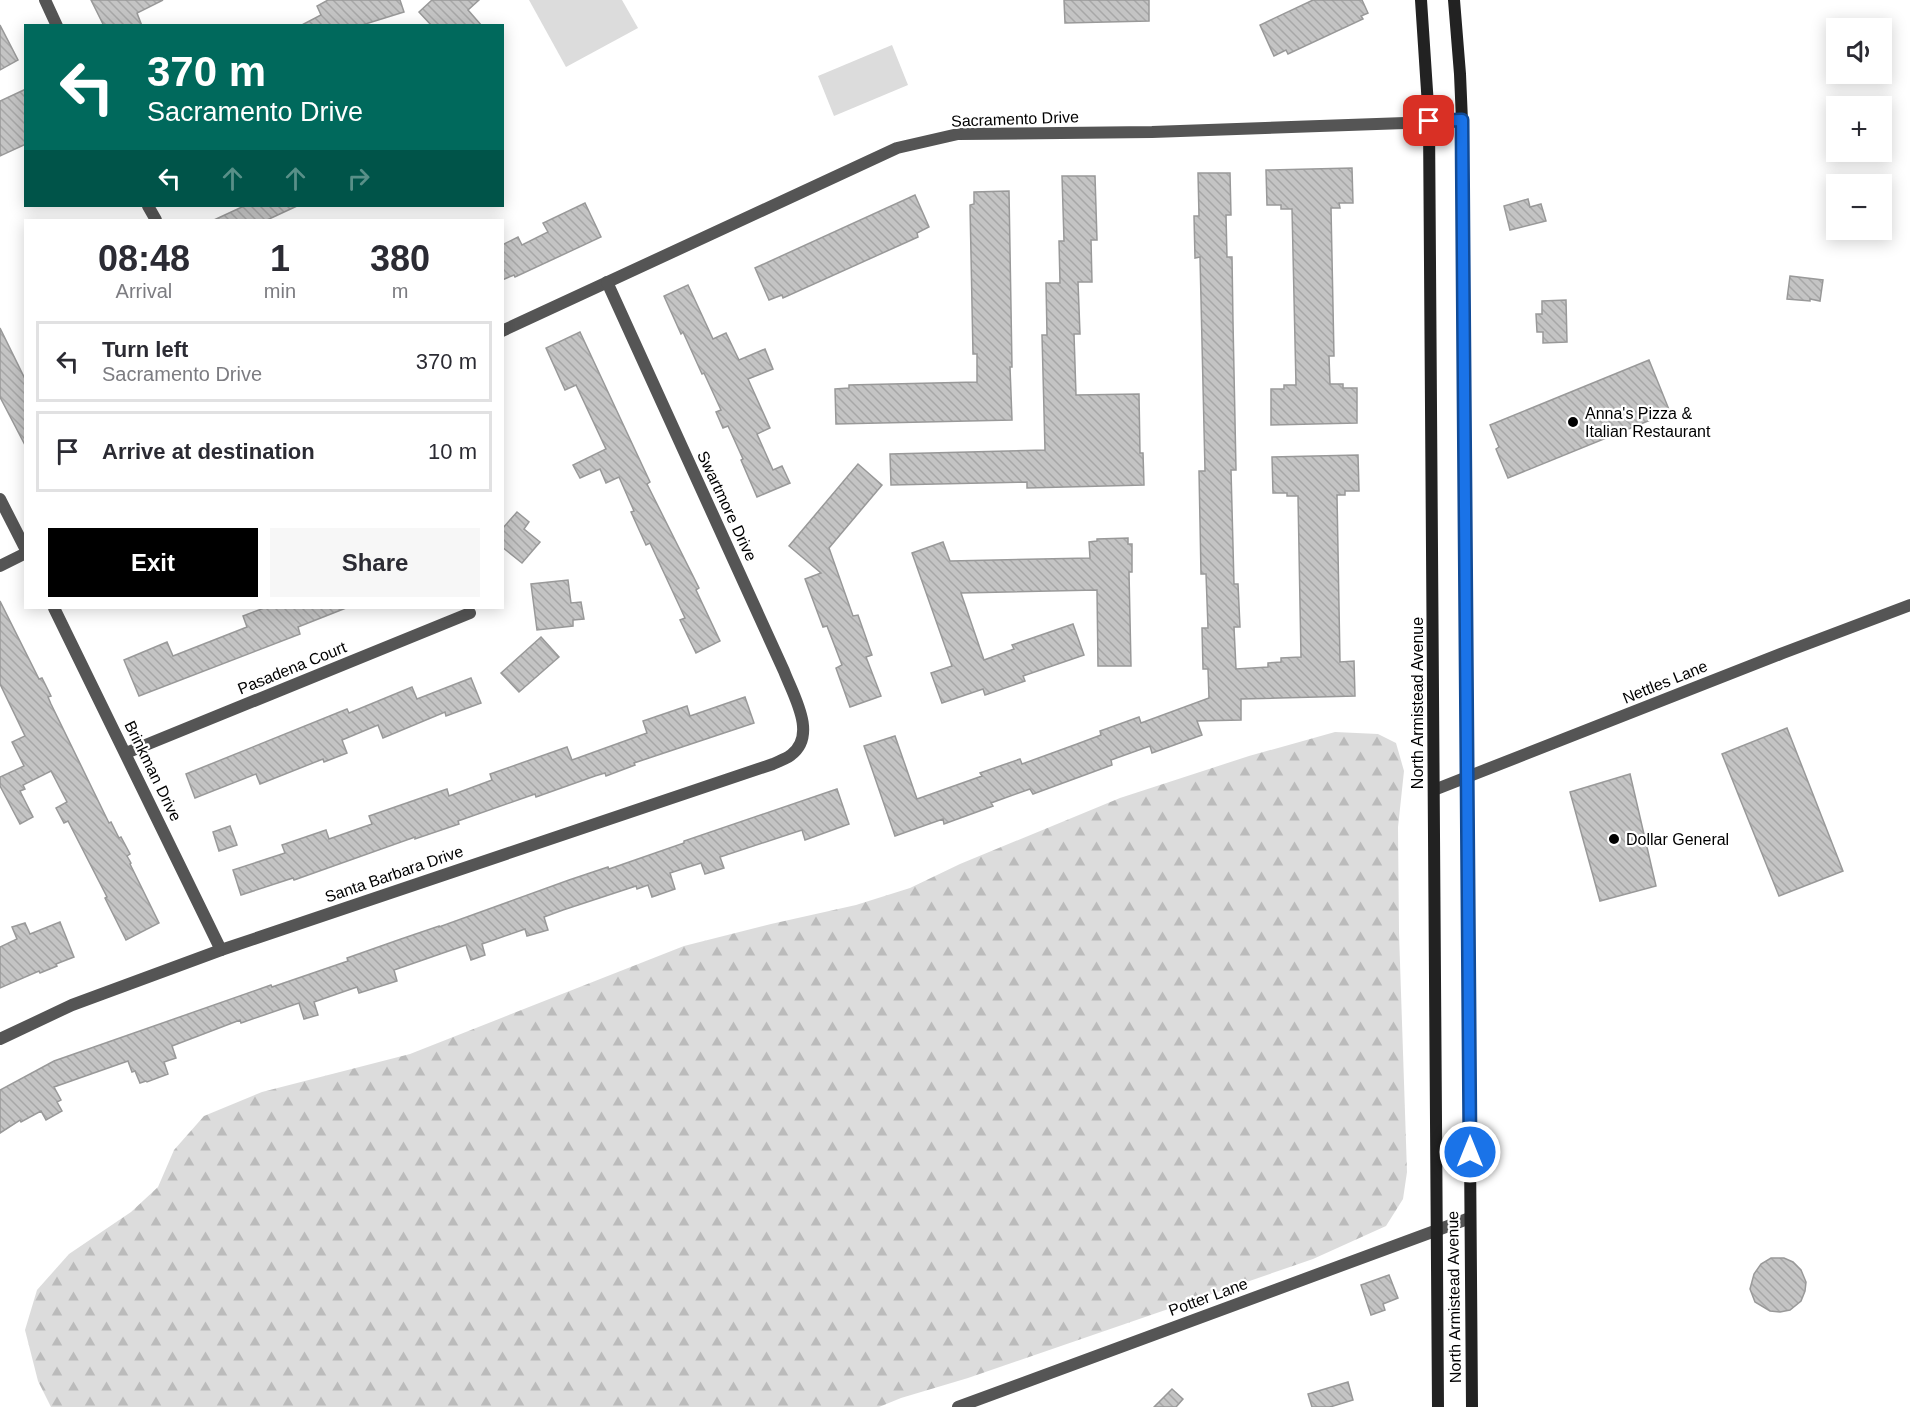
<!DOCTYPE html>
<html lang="en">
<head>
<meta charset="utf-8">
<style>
	:root { --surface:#fff; --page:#f7f7f7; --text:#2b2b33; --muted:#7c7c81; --line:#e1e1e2; --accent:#000 }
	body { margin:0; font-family:Helvetica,sans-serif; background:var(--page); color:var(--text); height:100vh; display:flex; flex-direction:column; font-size:22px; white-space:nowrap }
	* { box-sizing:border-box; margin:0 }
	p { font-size:20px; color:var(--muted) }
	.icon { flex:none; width:33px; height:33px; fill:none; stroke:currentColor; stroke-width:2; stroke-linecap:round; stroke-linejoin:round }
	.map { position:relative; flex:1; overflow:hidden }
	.panel { position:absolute; left:24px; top:219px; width:480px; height:390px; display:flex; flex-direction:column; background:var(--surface); border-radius:0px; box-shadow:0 3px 15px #0003 }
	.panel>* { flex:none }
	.top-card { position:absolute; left:24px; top:24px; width:480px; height:183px; border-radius:0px; box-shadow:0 3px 15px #0003; background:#00695c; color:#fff; overflow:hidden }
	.buttons { position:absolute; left:1826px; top:18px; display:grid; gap:12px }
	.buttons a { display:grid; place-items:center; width:66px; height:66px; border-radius:0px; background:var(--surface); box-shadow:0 3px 15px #0003; font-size:30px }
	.pin { position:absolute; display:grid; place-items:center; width:51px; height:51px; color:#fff; margin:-26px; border-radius:12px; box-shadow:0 3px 9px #0006 }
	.me { position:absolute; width:66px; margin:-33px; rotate:0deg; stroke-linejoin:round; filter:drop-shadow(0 0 4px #0008) }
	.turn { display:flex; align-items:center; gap:21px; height:126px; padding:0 24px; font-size:27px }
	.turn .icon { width:78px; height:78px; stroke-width:2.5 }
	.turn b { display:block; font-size:42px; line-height:51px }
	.lanes { display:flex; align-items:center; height:57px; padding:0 24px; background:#0003; justify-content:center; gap:30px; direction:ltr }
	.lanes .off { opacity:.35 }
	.eta { display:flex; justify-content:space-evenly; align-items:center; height:102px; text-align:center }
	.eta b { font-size:36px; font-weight:600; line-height:42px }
	.cta { display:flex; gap:12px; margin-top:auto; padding:12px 24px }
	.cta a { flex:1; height:69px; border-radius:0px; background:var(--accent); color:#fff; font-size:24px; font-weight:600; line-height:69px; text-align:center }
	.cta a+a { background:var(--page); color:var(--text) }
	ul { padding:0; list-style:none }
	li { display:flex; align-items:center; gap:18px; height:81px; margin:0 12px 9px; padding:0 12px; border:3px solid var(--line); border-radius:0px }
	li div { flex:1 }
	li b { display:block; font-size:22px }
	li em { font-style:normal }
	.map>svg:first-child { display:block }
</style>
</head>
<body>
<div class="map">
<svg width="1910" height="1407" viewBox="0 0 1910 1407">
	<defs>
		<pattern id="forest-firs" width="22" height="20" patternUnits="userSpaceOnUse" patternTransform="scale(1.5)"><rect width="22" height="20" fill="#dcdcdc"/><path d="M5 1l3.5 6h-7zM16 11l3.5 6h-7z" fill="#bbb"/></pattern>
		<pattern id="building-back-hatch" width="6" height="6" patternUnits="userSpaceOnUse" patternTransform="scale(1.5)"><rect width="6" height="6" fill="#c4c4c4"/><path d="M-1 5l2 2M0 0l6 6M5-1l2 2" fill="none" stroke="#a7a7a7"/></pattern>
	</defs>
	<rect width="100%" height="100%" fill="#fff"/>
	<g fill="#dcdcdc">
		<polygon points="529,0 622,0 638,28 566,67"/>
		<polygon points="892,45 908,85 834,116 818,76"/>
	</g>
	<polygon fill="url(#forest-firs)" points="1335,732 1378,734 1396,743 1404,771 1398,827 1399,933 1407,1172 1403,1199 1386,1226 1313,1259 968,1378 901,1398 879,1407 51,1407 38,1381 25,1330 37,1290 69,1254 131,1212 158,1187 174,1150 204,1116 262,1092 410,1054 684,946 771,924 856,905 910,888 960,864 1120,798 1249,756"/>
	<g fill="url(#building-back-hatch)" stroke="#999" stroke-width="1.5">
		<polygon points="91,0 163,0 137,13 142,26 104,26"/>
		<polygon points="328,0 400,0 404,12 359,26 300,26 321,15 317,6"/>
		<polygon points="432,0 479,0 468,10 482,26 432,26 419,12"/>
		<polygon points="1064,0 1149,0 1149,21 1065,23"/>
		<polygon points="1313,0 1362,0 1368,13 1361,16 1363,19 1288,54 1286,50 1274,56 1260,25"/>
		<polygon points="0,25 18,60 0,70"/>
		<polygon points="26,89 26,144 0,156 0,101"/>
		<polygon points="1352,168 1353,203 1339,203 1340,208 1331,208 1334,356 1329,356 1330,384 1343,384 1343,388 1357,388 1357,423 1271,425 1271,389 1284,389 1284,385 1296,385 1292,209 1281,209 1281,205 1267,205 1266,170"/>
		<polygon points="1198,173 1230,173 1231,215 1226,215 1227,257 1232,257 1233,322 1236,470 1231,470 1234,584 1238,584 1240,627 1234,627 1236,669 1268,667 1268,663 1281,662 1281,658 1301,657 1298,496 1287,496 1287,493 1273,493 1272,457 1358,455 1359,491 1345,491 1345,495 1337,495 1340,662 1354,661 1355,696 1241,699 1241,720 1197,721 1202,735 1152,753 1150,746 1111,760 1112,765 1033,794 1030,789 991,803 993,806 944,824 943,819 895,836 864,746 895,736 917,799 982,776 980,773 1020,759 1022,764 1077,744 1101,735 1100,731 1139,717 1141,723 1209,698 1208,669 1203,669 1202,628 1208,628 1206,574 1201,574 1200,522 1199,471 1205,471 1200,257 1195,258 1194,216 1199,216"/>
		<polygon points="1062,176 1095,176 1097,240 1091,240 1092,282 1078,282 1080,334 1074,334 1076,395 1139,394 1140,453 1143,453 1144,485 1027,488 1027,482 891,485 890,454 1045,450 1042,335 1047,335 1046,283 1060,283 1059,241 1064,241"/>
		<polygon points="1009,191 1012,367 1010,367 1012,420 836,424 835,389 849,388 849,385 977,382 977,354 973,354 970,205 974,204 974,192"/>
		<polygon points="915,195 929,227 917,233 918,237 783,298 782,295 769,300 755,268"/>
		<polygon points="1528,199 1530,207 1541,204 1546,221 1510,230 1504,206"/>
		<polygon points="585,203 601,237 515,277 514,275 502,280 502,245 518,237 522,245 548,232 543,223"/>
		<polygon points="244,206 297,206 267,220 214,220"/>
		<polygon points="1790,276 1823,280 1820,301 1810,299 1810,301 1787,299"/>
		<polygon points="688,285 713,339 726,333 739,360 765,349 773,369 748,379 770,428 757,434 773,470 782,466 790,483 757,497 741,460 743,459 728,426 723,428 716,412 721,410 704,373 702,374 683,332 681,334 664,296"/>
		<polygon points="1566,300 1567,342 1543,343 1543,332 1537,332 1536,314 1542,314 1542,301"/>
		<polygon points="0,328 26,381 26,447 0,397"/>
		<polygon points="580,332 650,482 647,484 699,588 696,590 720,641 696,653 680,620 685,618 650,543 646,545 631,512 634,511 619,477 606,483 600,469 580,478 573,465 606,449 576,385 565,390 546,348"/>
		<polygon points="1649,360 1670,412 1508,478 1496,449 1499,447 1490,425"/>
		<polygon points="858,464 882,485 829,548 853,616 858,615 872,655 866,657 881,696 850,707 836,668 842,665 827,626 823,627 805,579 821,573 789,546"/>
		<polygon points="517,512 529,522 524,529 540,542 522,563 502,547 502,529"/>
		<polygon points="1128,538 1128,544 1132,544 1132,572 1129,572 1131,666 1098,666 1097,590 961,593 984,660 1014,649 1012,645 1073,624 1084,655 1023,676 1025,681 985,695 983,689 942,703 931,673 952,666 912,553 943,542 950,561 1090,558 1089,542 1097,541 1097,539"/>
		<polygon points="568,580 571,603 581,602 584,619 573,620 573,626 537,630 531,584"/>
		<polygon points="0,601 39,679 42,678 51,696 48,697 51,704 109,823 111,822 119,838 121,837 130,854 127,856 131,863 130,864 159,923 126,940 105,898 107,897 68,821 64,823 56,808 67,802 51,771 23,785 25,789 20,791 33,817 20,824 0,786 0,777 24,766 12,742 25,736 0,684"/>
		<polygon points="264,608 346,608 298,627 300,634 139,696 124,660 167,642 173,656 247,627 243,616"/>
		<polygon points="541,637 559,657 519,692 501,673"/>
		<polygon points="471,678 481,703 446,716 445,712 383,738 378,725 342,740 347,753 324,762 323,759 260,784 256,774 195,798 186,774 347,709 349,713 412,687 417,699"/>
		<polygon points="745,697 754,723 634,763 635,765 606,776 605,773 595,776 536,797 535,794 458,821 459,824 415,839 415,837 294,880 293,878 241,895 233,870 285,853 282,845 326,830 329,839 372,824 369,816 447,789 449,796 492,780 490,774 567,747 572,760 647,733 643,721 687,706 690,716"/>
		<polygon points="1787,728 1843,871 1779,896 1722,754"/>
		<polygon points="1630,774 1656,886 1600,901 1570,792"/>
		<polygon points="837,789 849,824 805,840 802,830 720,857 724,868 705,874 701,863 670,873 675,889 652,897 648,885 637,889 636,886 563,910 544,917 548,930 527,936 525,929 482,944 485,955 471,960 466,945 394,970 397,981 359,993 357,987 314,1002 318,1015 304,1019 299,1003 241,1023 240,1020 172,1046 176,1058 164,1062 168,1074 147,1082 146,1081 140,1083 135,1071 132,1072 128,1061 54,1087 61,1100 57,1102 62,1111 46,1120 41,1111 21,1122 20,1120 0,1133 0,1090 54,1061 271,985 272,987 348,961 347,958 401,939 439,926 439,927 569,880 608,867 609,869 684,843 684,841"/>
		<polygon points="230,826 237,845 219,851 213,832"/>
		<polygon points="60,922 74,957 56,964 57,966 40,973 39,971 0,988 0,947 17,939 12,927 25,923 30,934"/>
		<polygon points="1771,1258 1784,1258 1793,1262 1801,1270 1806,1282 1805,1291 1801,1301 1790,1310 1780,1312 1770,1311 1755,1302 1750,1289 1754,1274 1761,1264"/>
		<polygon points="1389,1275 1398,1298 1383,1304 1385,1310 1371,1315 1361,1285"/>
		<polygon points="1348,1382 1353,1400 1330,1407 1312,1407 1308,1394"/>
		<polygon points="1172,1389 1183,1399 1176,1407 1154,1407"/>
	</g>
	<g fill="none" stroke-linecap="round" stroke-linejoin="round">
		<g stroke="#555" stroke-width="12">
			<polyline points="45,0 57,26"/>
			<polyline points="148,206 156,220"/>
			<polyline points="502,331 897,148 958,134 1152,132 1462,121"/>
			<polyline points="0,499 26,550"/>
			<polyline points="0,566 26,553"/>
			<polyline points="54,608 221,950"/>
			<polyline points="126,753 470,613"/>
			<polyline points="1434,790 1783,653 1910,605"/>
			<path d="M0,1039L72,1005L221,950L773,764C779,761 786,759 791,755C818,735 793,695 784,671L607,282"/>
			<polyline points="958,1407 1470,1218"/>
		</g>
		<g stroke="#222" stroke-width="12">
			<polyline points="1421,0 1429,121 1438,1407"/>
			<polyline points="1454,0 1460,74 1462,121 1472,1407"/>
		</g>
	</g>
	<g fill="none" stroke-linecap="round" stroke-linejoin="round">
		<defs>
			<polyline id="route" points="1429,121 1462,120 1470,1152"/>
		</defs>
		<use href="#route" stroke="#114b97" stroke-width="15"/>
		<use href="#route" stroke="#1a73e8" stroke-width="10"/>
	</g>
	<g fill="#000" stroke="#fff" stroke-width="2">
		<circle cx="1573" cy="422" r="6"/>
		<circle cx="1614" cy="839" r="6"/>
	</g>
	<g text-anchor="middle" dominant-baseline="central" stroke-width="4.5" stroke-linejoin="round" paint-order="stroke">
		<g font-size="16" fill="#000" stroke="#fff">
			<text transform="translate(1015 119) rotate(-2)">Sacramento Drive</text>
			<text transform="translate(727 506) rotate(65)">Swartmore Drive</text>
			<text transform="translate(292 668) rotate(-22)">Pasadena Court</text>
			<text transform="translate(1665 682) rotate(-22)">Nettles Lane</text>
			<text transform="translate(1417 703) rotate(-90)">North Armistead Avenue</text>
			<text transform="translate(153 771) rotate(64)">Brinkman Drive</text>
			<text transform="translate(394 874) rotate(-19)">Santa Barbara Drive</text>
			<text transform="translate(1208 1297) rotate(-20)">Potter Lane</text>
			<text transform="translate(1454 1297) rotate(-91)">North Armistead Avenue</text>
		</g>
		<g font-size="16" fill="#000" stroke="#fff" text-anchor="start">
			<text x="1585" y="413">Anna's Pizza &amp;<tspan x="1585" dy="18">Italian Restaurant</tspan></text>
			<text x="1626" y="839">Dollar General</text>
		</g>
	</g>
</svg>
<div class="buttons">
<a><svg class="icon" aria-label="sound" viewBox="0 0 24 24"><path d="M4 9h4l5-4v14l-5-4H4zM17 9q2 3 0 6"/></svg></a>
<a>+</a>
<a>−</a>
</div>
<div class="pin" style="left:1429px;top:121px;background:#d93025"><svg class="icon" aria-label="arrive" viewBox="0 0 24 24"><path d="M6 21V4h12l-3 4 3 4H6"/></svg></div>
<svg class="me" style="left:1470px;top:1152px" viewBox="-20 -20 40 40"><circle r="17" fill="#1a73e8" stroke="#fff" stroke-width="3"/><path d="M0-11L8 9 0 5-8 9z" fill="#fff"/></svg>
<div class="top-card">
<div class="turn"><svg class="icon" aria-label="left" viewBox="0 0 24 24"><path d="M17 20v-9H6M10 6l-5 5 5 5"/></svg><div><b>370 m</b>Sacramento Drive</div></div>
<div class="lanes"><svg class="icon" aria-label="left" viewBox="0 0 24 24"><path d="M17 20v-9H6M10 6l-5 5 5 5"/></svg><svg class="icon off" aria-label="ahead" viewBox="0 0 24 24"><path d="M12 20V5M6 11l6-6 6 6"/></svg><svg class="icon off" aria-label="ahead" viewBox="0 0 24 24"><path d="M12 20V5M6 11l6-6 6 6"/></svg><svg class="icon off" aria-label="right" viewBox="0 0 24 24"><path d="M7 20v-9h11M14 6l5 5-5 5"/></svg></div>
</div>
<section class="panel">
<div class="eta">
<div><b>08:48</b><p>Arrival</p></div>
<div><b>1</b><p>min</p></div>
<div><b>380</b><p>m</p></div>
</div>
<ul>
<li><svg class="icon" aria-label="left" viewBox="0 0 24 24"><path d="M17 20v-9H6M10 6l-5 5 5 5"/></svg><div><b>Turn left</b><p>Sacramento Drive</p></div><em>370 m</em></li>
<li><svg class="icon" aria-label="arrive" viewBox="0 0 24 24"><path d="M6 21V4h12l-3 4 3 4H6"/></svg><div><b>Arrive at destination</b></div><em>10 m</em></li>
</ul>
<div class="cta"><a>Exit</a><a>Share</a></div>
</section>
</div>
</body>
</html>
